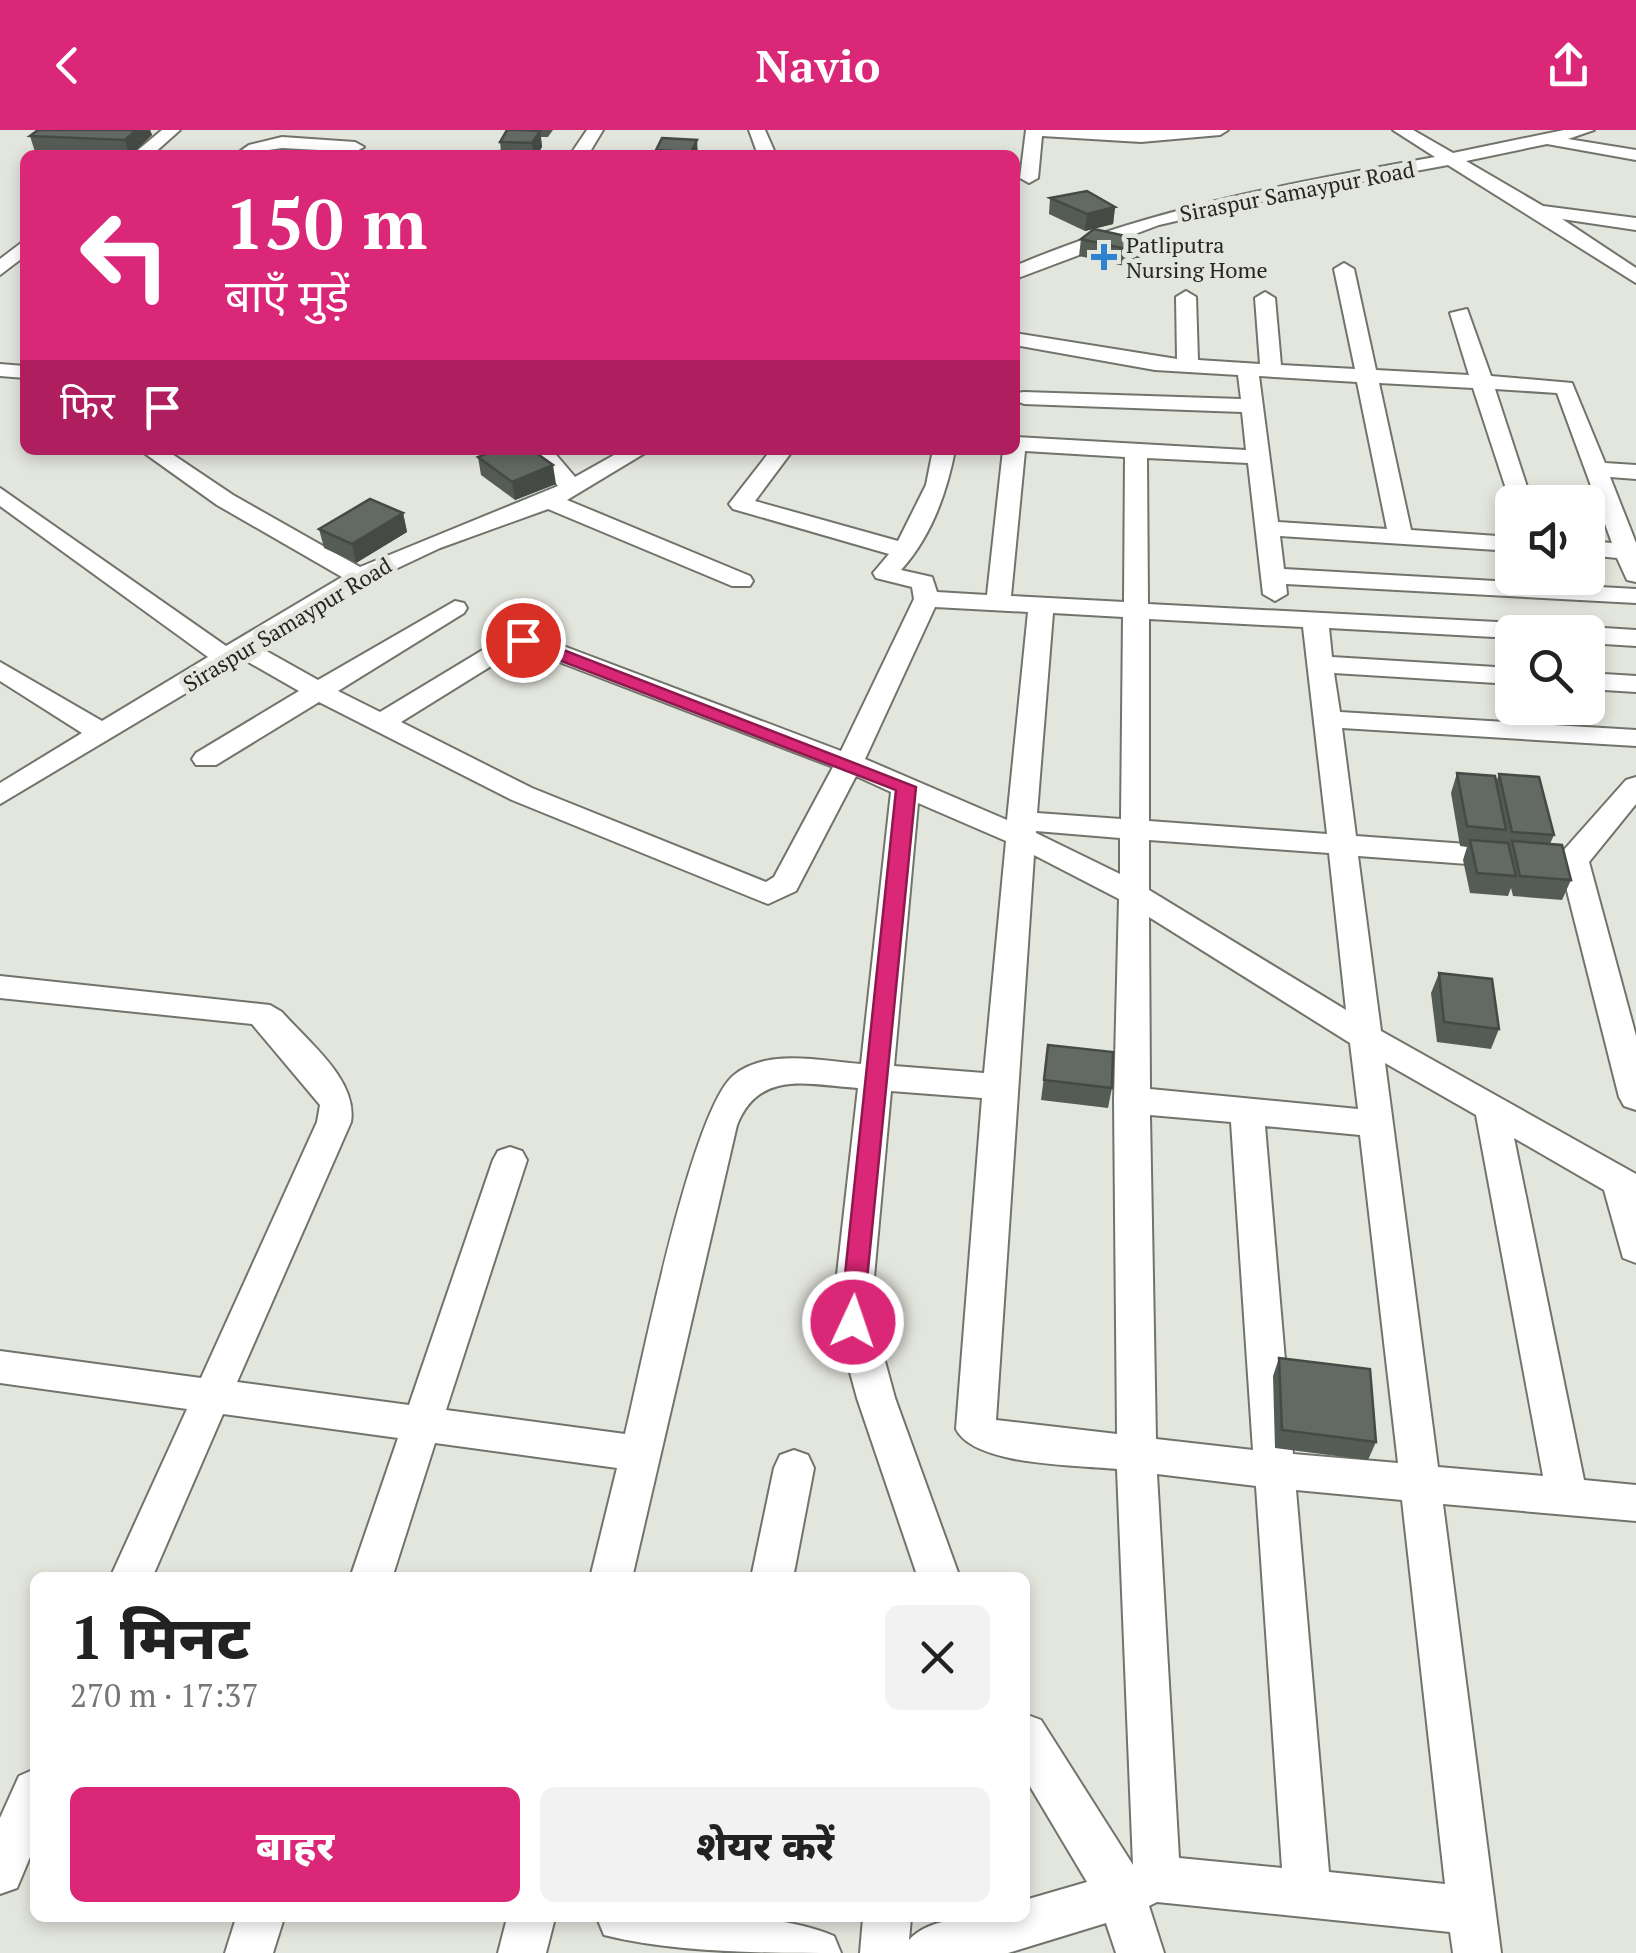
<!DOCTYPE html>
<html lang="hi">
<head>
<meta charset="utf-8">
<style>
	:root { --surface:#fff; --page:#f2f2f2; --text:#222; --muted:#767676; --accent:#db2777 }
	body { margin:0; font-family:"PT Serif","Noto Sans Devanagari",serif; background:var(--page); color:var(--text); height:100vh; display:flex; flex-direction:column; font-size:38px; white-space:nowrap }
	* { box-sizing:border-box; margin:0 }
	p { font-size:32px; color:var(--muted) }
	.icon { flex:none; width:55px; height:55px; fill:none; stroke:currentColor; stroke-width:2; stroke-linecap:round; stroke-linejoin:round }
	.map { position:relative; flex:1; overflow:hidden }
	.panel { position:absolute; left:30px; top:1442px; width:1000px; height:350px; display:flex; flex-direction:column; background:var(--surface); border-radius:15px; box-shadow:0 5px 15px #0003 }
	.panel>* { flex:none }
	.hud { position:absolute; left:20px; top:20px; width:1000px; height:305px; border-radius:15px; box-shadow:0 5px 15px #0003; background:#db2777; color:#fff; overflow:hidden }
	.controls { position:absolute; left:1495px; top:355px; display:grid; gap:20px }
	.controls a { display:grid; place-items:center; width:110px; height:110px; border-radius:15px; background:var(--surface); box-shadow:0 5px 15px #0003; font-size:50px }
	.pin { position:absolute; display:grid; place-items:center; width:85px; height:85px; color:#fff; margin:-42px; border:5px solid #fff; border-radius:50%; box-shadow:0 2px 10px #0007 }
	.me { position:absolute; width:110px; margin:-55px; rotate:3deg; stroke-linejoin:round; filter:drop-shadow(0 0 8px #0008) }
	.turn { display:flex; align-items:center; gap:35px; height:210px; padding:0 40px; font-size:45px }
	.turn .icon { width:130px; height:130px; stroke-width:2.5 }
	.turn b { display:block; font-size:70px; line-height:85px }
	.then { display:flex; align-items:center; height:95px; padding:0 40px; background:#0003; gap:20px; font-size:38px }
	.round { display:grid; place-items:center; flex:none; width:105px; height:105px; border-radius:15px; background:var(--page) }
	.summary { display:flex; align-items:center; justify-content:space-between; height:170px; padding:0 40px }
	h1 { font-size:60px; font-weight:800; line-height:75px }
	.action { display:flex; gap:20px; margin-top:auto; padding:20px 40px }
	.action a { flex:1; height:115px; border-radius:15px; background:var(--accent); color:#fff; font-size:40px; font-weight:800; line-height:115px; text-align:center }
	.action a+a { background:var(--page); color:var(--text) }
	header { display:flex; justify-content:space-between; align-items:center; height:130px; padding:0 40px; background:var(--accent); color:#fff; font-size:45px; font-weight:800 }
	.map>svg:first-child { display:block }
</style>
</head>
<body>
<header><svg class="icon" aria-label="back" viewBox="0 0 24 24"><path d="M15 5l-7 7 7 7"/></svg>Navio<svg class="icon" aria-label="share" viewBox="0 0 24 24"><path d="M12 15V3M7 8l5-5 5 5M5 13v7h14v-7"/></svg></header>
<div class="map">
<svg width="1636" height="1823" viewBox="0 0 1636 1823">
	<rect width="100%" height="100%" fill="#e3e6dd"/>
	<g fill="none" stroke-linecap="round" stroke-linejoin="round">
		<defs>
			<g id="minor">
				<polygon points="162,0 180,0 152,25 132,25"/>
				<polygon points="587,0 603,0 588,25 570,25"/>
				<polygon points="749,0 765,0 776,25 758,25"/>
				<polygon points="1026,0 1228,0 1220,5 1141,12 1042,6 1038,48 1029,53 1020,48"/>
				<path d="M1393,0H1413L1453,23L1564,0H1594L1568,9L1636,20V30L1547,14L1466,31L1543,76L1636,88V100L1562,89L1636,138V153L1448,35L1296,63L1159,95L1015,149V136C1150,78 1291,53 1435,27Z"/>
				<polygon points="282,7 355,12 364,17 355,22 282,18 235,25 249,15"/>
				<polygon points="25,110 25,126 0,145 0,129"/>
				<path d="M1344,133L1354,139L1376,240L1469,245L1450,183L1467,179L1491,246L1572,253L1605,333L1636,335V349L1610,347L1636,413V452L1627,450L1617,428L1588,425V411L1612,413L1557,263L1495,259L1532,372H1512V377L1473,258L1379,253L1411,400L1512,407V421L1280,406L1284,439L1636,459V473L1286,454L1287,464L1275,471L1263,464L1248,333L1147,328L1148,474L1536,494L1549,502H1512V508L1329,498L1332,527L1512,538V554L1334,543L1340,582L1636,600V616L1342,598L1356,706L1563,721L1626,650L1636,647V674L1589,732L1636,906V980L1624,976L1619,967L1562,741L1358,726L1381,901L1636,1044V1133L1623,1128L1604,1060L1514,1008L1584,1350L1636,1355V1391L1443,1374L1501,1823H1453L1450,1802L1157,1772L1149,1776L1164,1823H1116L1106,1793L1008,1823H860L863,1788H911L909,1810C934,1782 991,1788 1025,1788V1770L1087,1752L1025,1648V1584L1041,1590L1133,1735L1117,1339C1078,1335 974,1336 956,1299L982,968L891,961L871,1180L895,1268L960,1448H918L857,1268L833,1180L858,958C809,955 759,939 737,995L632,1448H590L617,1338L435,1313L392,1448H350L398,1308L223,1284L152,1448H110L187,1279L0,1253V1221L201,1248L317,992L320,975L252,894L0,868V846L270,875L282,882C308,912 358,950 351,992L237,1252L409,1275L493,1030L498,1021L510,1017L522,1021L527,1030L446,1280L625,1304C641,1238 691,980 734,945C768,918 821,931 861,934L891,662L856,646L796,761L768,774L512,670L319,572L216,635H196L192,629L196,623L299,561L243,529L0,674V653L82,603L0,551V532L102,591L208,527L0,376V358L226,516L342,447L217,375L140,320H166L233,365L360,437L558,356L529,320H552L575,347L623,320H650L567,370L750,446L753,451L750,456H732L548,379L440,418L368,452L261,518L318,550L455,471L464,473L467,478L464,483L338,561L380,582L491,515L529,503L841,621L914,469L912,457L876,448L873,443L889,424L733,379L729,374L771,320H793L755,371L898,411L926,355L933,320H955C947,362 931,407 901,440L932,447L937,462L987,465L1003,320H1015V307L1246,320L1242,282L1024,274L1015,270L1016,263L1024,262L1241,269L1238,245L1155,240L1015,215V203L1177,229L1176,167L1186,161L1196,167L1198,230L1260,234L1255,168L1265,162L1275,168L1281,235L1355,239L1334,139ZM1259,246L1357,252L1387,399L1278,392ZM1025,321L1125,327L1124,472L1011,466ZM935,477L1028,482L1007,690L865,629ZM1053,483L1123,487L1121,689L1037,683ZM1149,489L1303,497L1327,704L1149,691ZM528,520L833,637L774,747L766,752L532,658L401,592L509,525ZM918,673L1006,711L984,943L894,936ZM1036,701L1120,708V744L1036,703ZM1149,710L1329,723L1346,880L1149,760ZM1034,725L1119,769L1114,970L1117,1304L996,1290ZM1149,787L1350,913L1358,979L1150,959ZM1385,933L1476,985L1543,1346L1438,1337ZM1150,985L1231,992L1253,1320L1156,1309ZM1265,996L1360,1005L1398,1333L1293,1324ZM1157,1344L1256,1356L1282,1738L1179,1728ZM1296,1360L1402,1370L1445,1754L1329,1742Z"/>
				<polygon points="0,234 25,236 25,248 0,246"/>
				<polygon points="1588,497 1636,500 1636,516 1588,513 1588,502 1577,502"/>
				<polygon points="1588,543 1636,546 1636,562 1588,559"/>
				<polygon points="794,1320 808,1325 814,1338 793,1448 751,1448 774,1338 780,1325"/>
				<polygon points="35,1639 35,1715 17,1758 0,1764 0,1688 19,1646"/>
				<polygon points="236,1788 284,1788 273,1823 225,1823"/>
				<polygon points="507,1788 555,1788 546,1823 498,1823"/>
				<path d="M597,1788C667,1783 768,1779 834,1806L841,1823C765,1823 676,1823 604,1805Z"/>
			</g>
		</defs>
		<use href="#minor" stroke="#71746b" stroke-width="4"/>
		<use href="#minor" fill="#fff" fill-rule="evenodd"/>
	</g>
	<g fill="#555b55">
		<polygon points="38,0 150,0 152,5 131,25 35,22 30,6"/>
		<polygon points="507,0 553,0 548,7 541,7 542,17 537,25 491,25 498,24 501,21 500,12"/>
		<polygon points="662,8 698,25 656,25 656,20"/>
		<polygon points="1050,68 1115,77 1113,94 1085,101 1049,84"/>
		<polygon points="1081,109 1143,110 1138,139 1079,126"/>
		<polygon points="478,327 556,354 515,370 481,345"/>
		<polygon points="403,383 407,402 356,433 324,418 319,399"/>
		<polygon points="1457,643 1496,652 1499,644 1554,705 1550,714 1571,750 1562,770 1513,766 1511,758 1508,766 1470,763 1463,730 1467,717 1460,716 1451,663"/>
		<polygon points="1439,843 1499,899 1491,919 1437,912 1431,863"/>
		<polygon points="1048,915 1112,958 1108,978 1041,970"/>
		<polygon points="1279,1228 1376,1312 1368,1330 1275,1318 1273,1246"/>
	</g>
	<g fill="#454a45">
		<polygon points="136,0 150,0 152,5 131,25 129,25 125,10"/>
		<polygon points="540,1 542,17 537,25 534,25 532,13"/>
		<polygon points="697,10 698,25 691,25 691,22"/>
		<polygon points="1115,77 1113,94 1085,101 1087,84"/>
		<polygon points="553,335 556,354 515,370 512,352"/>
		<polygon points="403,383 407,402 356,433 352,414"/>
	</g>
	<g fill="#636a63" stroke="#454a45" stroke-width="2.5">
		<polygon points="38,0 136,0 125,10 30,6"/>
		<polygon points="507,0 523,0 540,1 532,13 500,12"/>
		<polygon points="662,8 697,10 691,22 656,20"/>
		<polygon points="500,21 532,22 531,25 498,24"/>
		<polygon points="1087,61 1115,77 1087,84 1050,68"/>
		<polygon points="1094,99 1143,110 1140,122 1081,109"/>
		<polygon points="496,320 532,320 553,335 512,352 478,327"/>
		<polygon points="370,369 403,383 352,414 319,399"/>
		<polygon points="1457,643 1495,646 1506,700 1467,696"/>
		<polygon points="1499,644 1539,647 1554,705 1512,702"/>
		<polygon points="1470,710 1508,713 1516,746 1477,743"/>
		<polygon points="1512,711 1562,715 1571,750 1520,746"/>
		<polygon points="1439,843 1492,849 1499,899 1444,892"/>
		<polygon points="1048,915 1113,922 1112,958 1044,950"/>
		<polygon points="1279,1228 1370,1239 1376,1312 1282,1300"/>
	</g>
	<polygon fill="#db2777" stroke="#8e194d" stroke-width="2.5" points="517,507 530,507 916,657 862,1200 844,1200 840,1192 896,660 517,514"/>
	<path fill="#2e82d1" stroke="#e3e6dd" stroke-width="4" d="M1099 112h10v10h10v10h-10v10h-10v-10h-10v-10h10z"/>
	<g text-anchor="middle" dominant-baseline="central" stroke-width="10" stroke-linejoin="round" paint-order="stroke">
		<g font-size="22" fill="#262724" stroke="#e3e6dd">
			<text transform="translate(1297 61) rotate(-11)">Siraspur Samaypur Road</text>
			<text transform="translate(287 494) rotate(-31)">Siraspur Samaypur Road</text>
		</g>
		<g font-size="22" fill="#262724" stroke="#e3e6dd" text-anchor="start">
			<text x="1126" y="114">Patliputra<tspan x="1126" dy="25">Nursing Home</tspan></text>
		</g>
	</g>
</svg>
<div class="controls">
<a><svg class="icon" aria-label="sound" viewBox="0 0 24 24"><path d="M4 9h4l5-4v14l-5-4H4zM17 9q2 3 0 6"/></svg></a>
<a><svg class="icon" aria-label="search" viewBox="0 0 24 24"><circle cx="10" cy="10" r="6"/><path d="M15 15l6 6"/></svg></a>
</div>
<div class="pin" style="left:523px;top:510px;background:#d93025"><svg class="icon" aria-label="arrive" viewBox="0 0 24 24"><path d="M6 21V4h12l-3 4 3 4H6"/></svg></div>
<svg class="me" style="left:853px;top:1192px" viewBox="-20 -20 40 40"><circle r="17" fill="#db2777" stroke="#fff" stroke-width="3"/><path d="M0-11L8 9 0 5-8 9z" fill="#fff"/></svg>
<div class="hud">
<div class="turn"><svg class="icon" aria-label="left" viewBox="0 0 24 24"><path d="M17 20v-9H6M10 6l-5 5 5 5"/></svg><div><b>150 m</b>बाएँ मुड़ें</div></div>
<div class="then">फिर<svg class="icon" aria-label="arrive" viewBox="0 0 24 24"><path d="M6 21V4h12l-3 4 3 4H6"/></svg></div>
</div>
<section class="panel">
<div class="summary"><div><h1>1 मिनट</h1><p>270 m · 17:37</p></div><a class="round"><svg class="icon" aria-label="close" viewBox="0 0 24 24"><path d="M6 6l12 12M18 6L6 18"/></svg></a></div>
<div class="action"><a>बाहर</a><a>शेयर करें</a></div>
</section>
</div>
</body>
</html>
